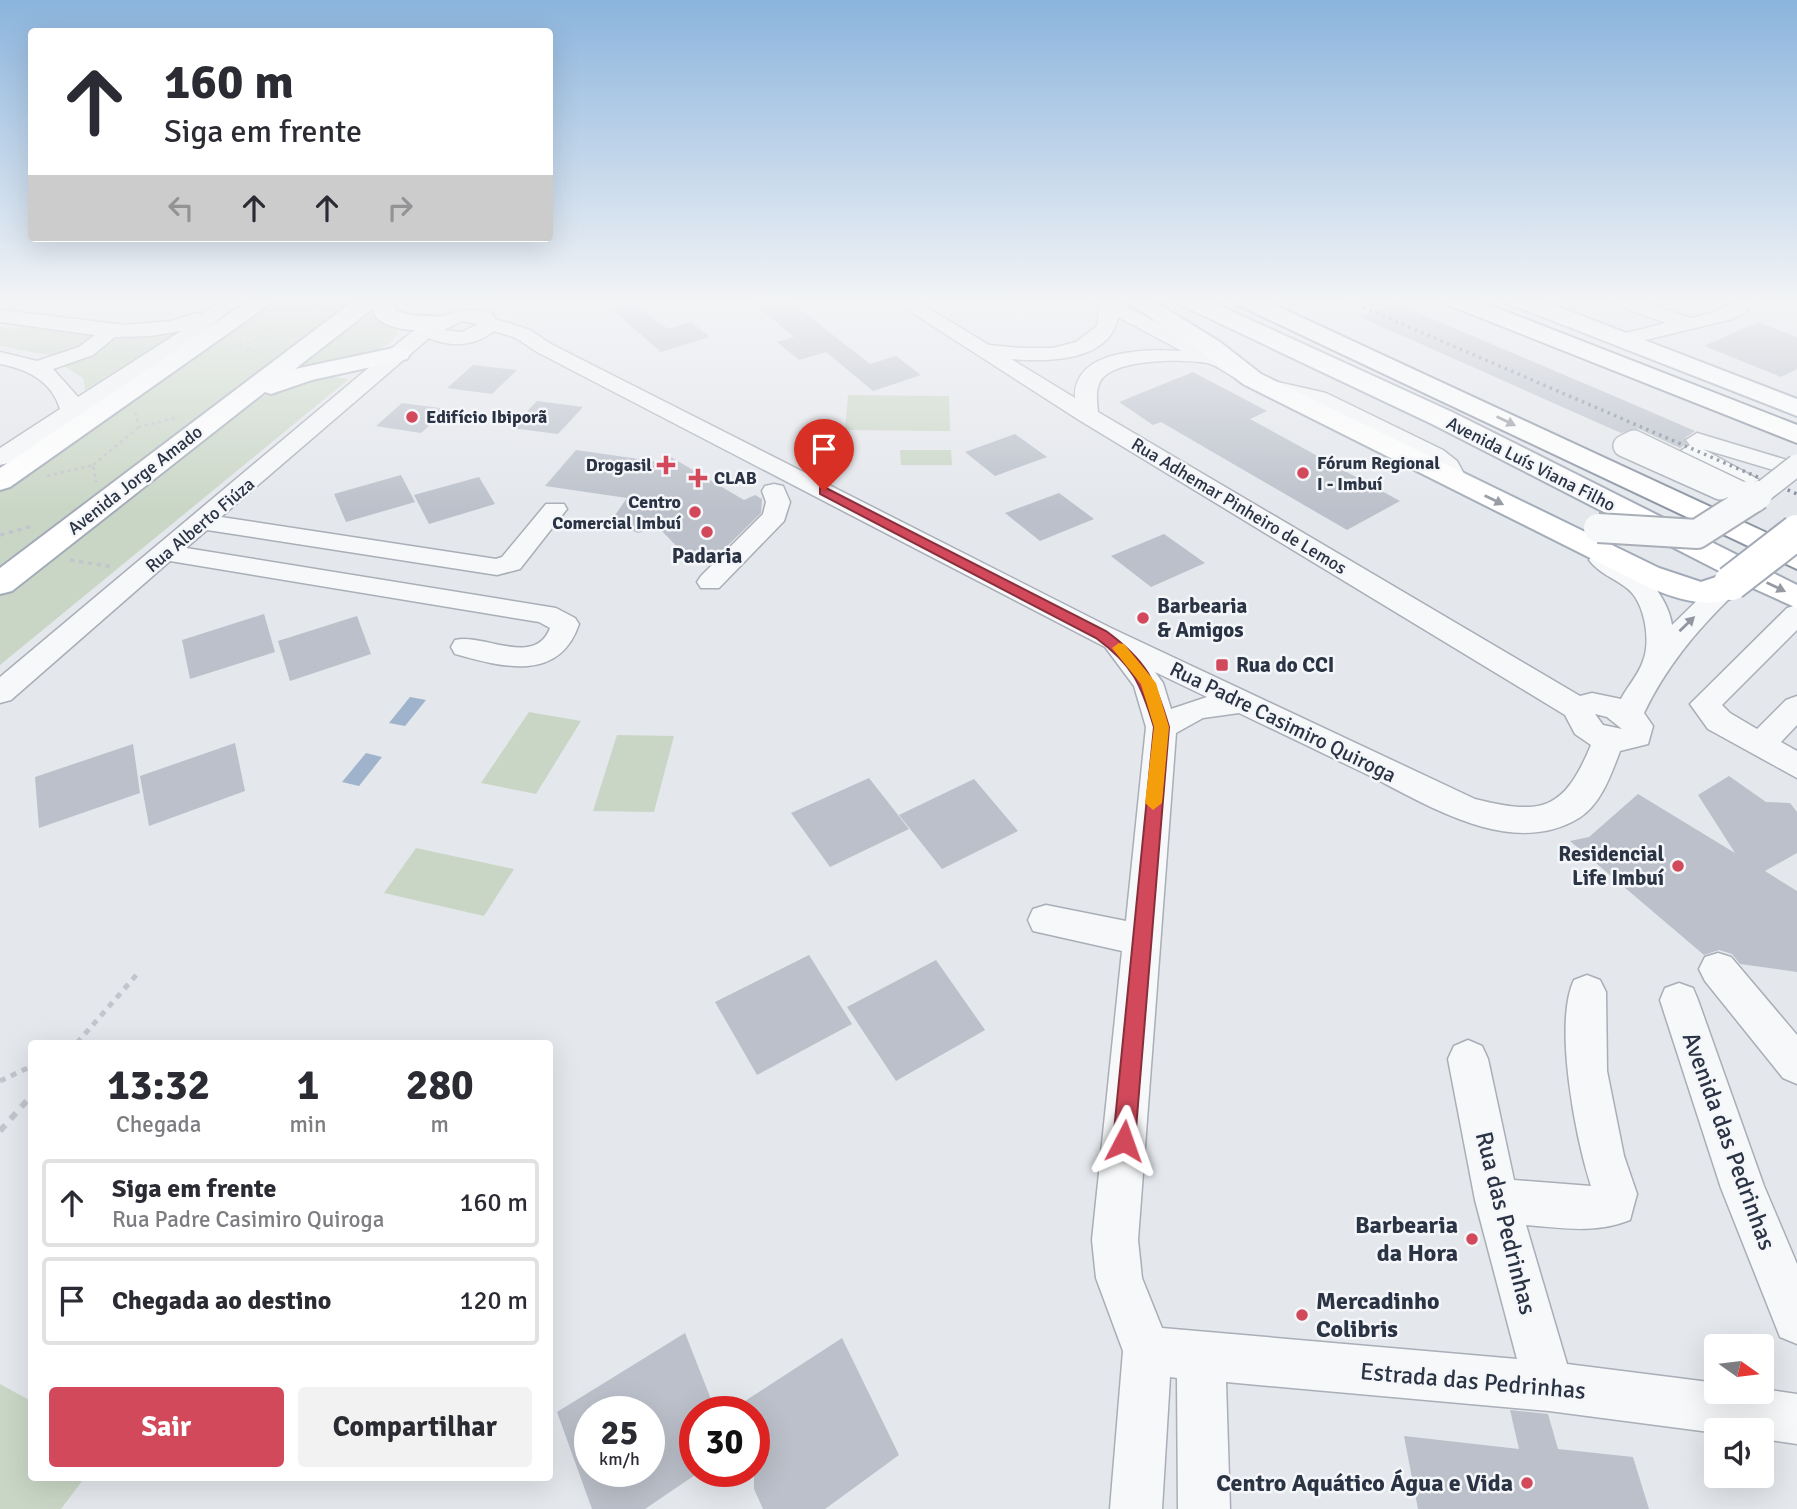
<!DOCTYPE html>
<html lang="pt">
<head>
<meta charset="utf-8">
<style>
	:root { --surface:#fff; --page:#f2f2f3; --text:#2b2b33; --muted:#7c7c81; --line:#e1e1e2; --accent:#d1495b }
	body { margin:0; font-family:Signika,sans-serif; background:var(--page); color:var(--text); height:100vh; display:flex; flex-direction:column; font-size:26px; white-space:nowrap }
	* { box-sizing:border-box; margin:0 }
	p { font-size:23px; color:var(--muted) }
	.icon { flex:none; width:38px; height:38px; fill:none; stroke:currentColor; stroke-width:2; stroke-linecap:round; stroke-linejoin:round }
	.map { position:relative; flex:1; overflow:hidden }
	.details { position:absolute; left:28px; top:1040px; width:525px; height:441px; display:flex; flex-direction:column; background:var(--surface); border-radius:7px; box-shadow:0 7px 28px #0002 }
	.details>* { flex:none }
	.guide { position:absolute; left:28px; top:28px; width:525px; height:214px; border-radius:7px; box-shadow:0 7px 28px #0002; background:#fff; color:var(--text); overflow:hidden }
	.needle { width:46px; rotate:104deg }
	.buttons { position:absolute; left:1704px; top:1334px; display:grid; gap:14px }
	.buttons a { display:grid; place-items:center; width:70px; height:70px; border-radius:7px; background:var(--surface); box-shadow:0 7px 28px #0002; font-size:35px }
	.speed { position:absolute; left:574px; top:1396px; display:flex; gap:14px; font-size:35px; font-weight:700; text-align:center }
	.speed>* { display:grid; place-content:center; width:91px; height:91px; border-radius:50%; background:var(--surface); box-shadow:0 7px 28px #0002; line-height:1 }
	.speed small { font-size:18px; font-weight:400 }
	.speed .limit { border:10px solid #d22; background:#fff; color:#111 }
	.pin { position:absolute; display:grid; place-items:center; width:60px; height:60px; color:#fff; margin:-72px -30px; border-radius:50% 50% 50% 0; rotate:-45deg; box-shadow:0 0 7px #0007 }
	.pin .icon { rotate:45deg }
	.me { position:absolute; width:77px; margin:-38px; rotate:4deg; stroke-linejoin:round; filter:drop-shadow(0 0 5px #0008) }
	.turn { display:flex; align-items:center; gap:24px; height:147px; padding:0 21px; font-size:32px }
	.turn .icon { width:91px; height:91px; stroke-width:2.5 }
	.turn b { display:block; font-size:49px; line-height:60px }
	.lanes { display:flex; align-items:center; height:66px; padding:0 21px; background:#0003; justify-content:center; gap:35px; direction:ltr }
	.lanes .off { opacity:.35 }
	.eta { display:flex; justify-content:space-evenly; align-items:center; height:119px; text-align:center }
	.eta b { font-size:42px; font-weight:700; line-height:49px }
	.cta { display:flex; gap:14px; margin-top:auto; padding:14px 21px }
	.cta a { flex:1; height:80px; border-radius:7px; background:var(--accent); color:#fff; font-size:28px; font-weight:700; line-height:80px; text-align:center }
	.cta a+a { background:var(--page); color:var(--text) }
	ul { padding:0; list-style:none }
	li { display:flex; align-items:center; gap:21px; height:88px; margin:0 14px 10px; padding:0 7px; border:4px solid var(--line); border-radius:7px }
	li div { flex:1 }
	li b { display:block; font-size:26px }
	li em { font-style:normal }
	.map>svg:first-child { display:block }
</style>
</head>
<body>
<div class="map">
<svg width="1797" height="1509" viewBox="0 0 1797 1509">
	<rect width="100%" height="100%" fill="#e4e7ec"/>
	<g fill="#c9d6c5">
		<polygon points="277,299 355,299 0,567 0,489"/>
		<path d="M370,303L369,313C377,323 388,324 398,332C386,360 311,369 282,376Z"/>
		<polygon points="191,324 85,390 83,378 61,364 121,337"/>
		<path d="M22,326L93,335L94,341C70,367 30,350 0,346V327L16,329Z"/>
		<polygon points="318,375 349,379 0,665 0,585 241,408 288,383"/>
		<polygon points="848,395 949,396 950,431 845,430"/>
		<polygon points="900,450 951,450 952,465 901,465"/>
		<polygon points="529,712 581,721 536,794 481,783"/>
		<polygon points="617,735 674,736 654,812 593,811"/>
		<polygon points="416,848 514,869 484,916 384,893"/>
		<polygon points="0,1384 31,1401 32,1477 85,1477 61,1509 0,1509"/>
	</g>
	<g fill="#9fb4cc">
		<polygon points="410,697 426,700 405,726 389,723"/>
		<polygon points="366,753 382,757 359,786 342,782"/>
	</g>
	<g fill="#bbc0ca" fill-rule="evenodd">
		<polygon points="748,299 787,299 870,364 896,356 921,375 873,391 826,352 799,360 777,342 794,337"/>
		<polygon points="1395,303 1635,405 1695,431 1685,438 1686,444 1680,448 1639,429 1621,433 1360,317"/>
		<polygon points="633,304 668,329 691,322 710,337 661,352 612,310"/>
		<polygon points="1758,322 1797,337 1797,369 1781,377 1704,346"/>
		<polygon points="473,365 517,370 492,394 447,388"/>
		<polygon points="1193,372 1267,411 1250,419 1400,501 1347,530 1161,422 1153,425 1119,402"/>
		<polygon points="537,401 583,407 558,434 511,428"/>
		<polygon points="402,403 448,409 421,433 376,426"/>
		<polygon points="1015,434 1047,457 995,476 965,452"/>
		<polygon points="576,450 660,462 664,453 744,500 755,495 762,499 761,513 708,565 698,564 687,557 658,527 638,533 611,521 627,498 545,486"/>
		<polygon points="401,475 415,502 346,522 334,494"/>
		<polygon points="479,477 495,504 429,524 414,495"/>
		<polygon points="1059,493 1094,519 1040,541 1005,513"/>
		<polygon points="1164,534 1205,563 1151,587 1111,556"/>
		<polygon points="264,614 275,652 190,679 182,640"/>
		<polygon points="357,616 371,654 290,681 278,641"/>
		<polygon points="235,743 245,791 149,826 140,776"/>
		<polygon points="133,744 140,793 39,828 35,777"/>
		<polygon points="1729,776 1766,802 1790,803 1797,812 1797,853 1765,871 1797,891 1797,972 1740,964 1732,954 1719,950 1704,955 1570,841 1589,837 1638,794 1735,853 1698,795"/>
		<polygon points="869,778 909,829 830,867 791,813"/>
		<polygon points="974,779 1018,831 942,869 899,815"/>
		<polygon points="809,955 852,1024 757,1075 715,1002"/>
		<polygon points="936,960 985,1030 896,1081 847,1007"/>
		<path d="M685,1333L716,1412H695V1475L645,1509H592L557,1412ZM590,1412H649V1472H590Z"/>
		<polygon points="842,1338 899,1455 825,1509 763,1509 754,1489 754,1412 728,1412"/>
		<polygon points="1510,1410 1548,1414 1558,1449 1633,1457 1649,1509 1418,1509 1404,1436 1519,1449"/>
	</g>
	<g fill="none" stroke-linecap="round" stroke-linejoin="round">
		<defs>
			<g id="minor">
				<path d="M224,299H245L189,343L8,463L0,465V448L60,409C52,381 27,369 0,364V352L37,361L79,347L95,335L0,322V310L125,325L171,321L196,313L202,315ZM181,331L78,397L53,369L93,355L115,337L150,336Z"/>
				<path d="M891,299H913L989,345L1021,348H1053L1076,342L1097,326L1100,308L1088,299H1111L1252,371L1255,375L1252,379C1234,384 1224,367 1207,363C1183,359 1117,358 1101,380C1095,390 1097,401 1098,412L1580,696L1592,693L1621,699C1627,687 1639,674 1643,661C1651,641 1645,603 1628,589C1616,579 1598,573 1589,560L1593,554C1627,546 1668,593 1672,625L1715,583L1724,581L1733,583L1737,589L1733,595C1696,631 1666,667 1644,713L1653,726L1648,744L1620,751C1611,775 1601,804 1579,818C1510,860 1425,803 1364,773C1322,753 1281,733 1239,713L1203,718L1176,733L1138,1240L1142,1278L1162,1328L1517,1359L1475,1200L1448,1059L1454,1046L1468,1040L1482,1046L1488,1059L1514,1180L1591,1186C1576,1139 1553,1024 1574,980L1587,975L1600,980L1606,992L1607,1071L1624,1156L1637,1194L1630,1220C1595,1234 1562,1228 1526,1225L1567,1364L1717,1383V1391L1762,1389L1797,1394V1444L1762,1439V1430H1717V1433L1549,1411L1226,1382L1230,1509H1178L1177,1378L1170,1377L1162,1509H1110L1123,1351L1096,1278L1092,1240L1122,951L1033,931L1028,920L1033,909L1046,905L1126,921L1146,727L1134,686L1105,647L537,352L516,338L494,331C475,346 451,348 429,338L221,517L496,559L502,557L546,504H564L567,509L520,569L497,575L207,530L186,548L556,608L575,618L579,624C559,683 502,667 455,654L451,647L455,640C483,633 535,668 550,628L539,622L170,561L11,700L0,703V677L403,339C431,319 456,304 492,313L495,319L530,330L551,344L1111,628L1475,799C1543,816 1564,810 1591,745L1575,734L1565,715L1079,420ZM1118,317L1182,351C1149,349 1073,348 1075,398L1011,359C1047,362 1110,362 1118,317ZM462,321L478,324L462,332L444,330ZM1155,672L1207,697L1171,709L1163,683ZM1595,714L1607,717L1622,729L1603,725Z"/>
				<polygon points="1609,299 1635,299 1691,318 1718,311 1737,299 1756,299 1745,312 1732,319 1625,345 1615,339 1618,335 1666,323 1611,303"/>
				<polygon points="1264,379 1326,393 1443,450 1457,461 1468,481 1464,486 1448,486 1439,469 1427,460 1311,403 1257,389 1253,385 1257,381"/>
				<polygon points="1697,433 1797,463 1797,477 1703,449 1772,487 1775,492 1772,497 1754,497 1683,457 1679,452 1690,445 1686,440"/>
				<polygon points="774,484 783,486 790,502 784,521 719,588 701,588 697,582 701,576 763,514 766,502 762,491 765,486"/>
				<polygon points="1797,605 1797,630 1722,705 1730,713 1757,729 1786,700 1797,696 1797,725 1781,742 1797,751 1797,778 1708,729 1690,704 1787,608"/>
				<polygon points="1718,953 1731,957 1797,1035 1797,1084 1783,1078 1705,981 1699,969 1705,957"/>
				<polygon points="1679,983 1693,988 1698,1000 1764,1186 1797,1264 1797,1344 1780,1337 1721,1188 1660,1000 1665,988"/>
			</g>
			<g id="major">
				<polygon points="251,299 277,299 10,487 0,490 0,468"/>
				<path d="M356,299H394L395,309C408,319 430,314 445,318L449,323L445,328C425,333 379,332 372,309L295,369L398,347L407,349L410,354L407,359L312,380L271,394L265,392L12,591L0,594V568Z"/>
				<path d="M1123,299H1150L1220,342L1261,374L1659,568L1701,582L1725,574L1432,424L1179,304L1176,299H1205L1452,412L1797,585V608L1746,585C1725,617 1673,598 1646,586L1243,384L1202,352Z"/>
				<polygon points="1507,299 1538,299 1797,399 1797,416 1510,304"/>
			</g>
			<g id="highway">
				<polygon points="1233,299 1262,299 1797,547 1797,569 1236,304"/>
				<polygon points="1443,299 1474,299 1797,425 1797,443 1446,304"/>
			</g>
		</defs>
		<use href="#minor" stroke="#a9aeb7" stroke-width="3"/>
		<use href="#major" stroke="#a3abb8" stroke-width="4"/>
		<use href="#highway" stroke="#8b94a3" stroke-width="4"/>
		<g stroke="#c2c5cb" stroke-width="2.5" stroke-dasharray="3.5 3.5" stroke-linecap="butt">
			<polyline points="319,306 316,302 331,299"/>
			<polyline points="275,316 319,306"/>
			<polyline points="239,344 268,337 262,326 265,323"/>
			<polyline points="233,345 264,354"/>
			<polyline points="135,412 139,427 179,417"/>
			<polyline points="93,465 139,427"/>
			<polyline points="47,476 93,465 96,482"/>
		</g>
		<g stroke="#c2c5cb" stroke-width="3.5" stroke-dasharray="4.5 4.5" stroke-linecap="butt">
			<polyline points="0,535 33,526"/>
			<polyline points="70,560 113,567"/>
		</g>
		<g stroke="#c2c5cb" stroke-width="5" stroke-dasharray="6 6" stroke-linecap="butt">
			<polyline points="77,1043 139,972"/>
			<polyline points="0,1081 32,1066"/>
		</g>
		<polyline stroke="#c2c5cb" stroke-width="6" stroke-dasharray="8 8" stroke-linecap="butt" points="0,1131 32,1095"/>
		<use href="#minor" fill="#f7f8fa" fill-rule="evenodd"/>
		<use href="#major" fill="#fff" fill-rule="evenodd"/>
		<use href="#highway" fill="#fff" fill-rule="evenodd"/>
		<polyline stroke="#7d8696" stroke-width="3.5" stroke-dasharray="2.5 4.5" stroke-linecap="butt" points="1344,299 1797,494"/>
		<defs>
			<g id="minor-bridge-far1">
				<polyline points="1720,487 1635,447 1638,446 1724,487 1720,489 1624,446 1634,441 1751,497"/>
				<polyline points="1756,497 1797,465"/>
			</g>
			<g id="minor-bridge">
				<polyline points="1748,495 1754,498"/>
				<polyline points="1598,528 1697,534 1758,495"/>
			</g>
			<polyline id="major-bridge" points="1731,583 1797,532"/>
		</defs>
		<use href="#minor-bridge-far1" stroke="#a9aeb7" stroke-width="24" stroke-linecap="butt"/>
		<use href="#minor-bridge" stroke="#a9aeb7" stroke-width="32" stroke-linecap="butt"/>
		<use href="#major-bridge" stroke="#a3abb8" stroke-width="38" stroke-linecap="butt"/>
		<use href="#minor-bridge-far1" stroke="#f7f8fa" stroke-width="21"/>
		<use href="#minor-bridge" stroke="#f7f8fa" stroke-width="28"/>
		<use href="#major-bridge" stroke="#fff" stroke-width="34"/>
	</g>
	<defs><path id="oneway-solid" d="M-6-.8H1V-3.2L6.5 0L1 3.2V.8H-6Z" transform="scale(1.75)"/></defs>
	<g fill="#959aa2">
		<use href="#oneway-solid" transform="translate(1506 421) rotate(26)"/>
		<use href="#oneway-solid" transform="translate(1494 500) rotate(26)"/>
		<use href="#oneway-solid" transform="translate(1776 587) rotate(26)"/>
	</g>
	<use fill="#9196a0" href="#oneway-solid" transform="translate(1687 624) rotate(-44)"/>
	<linearGradient id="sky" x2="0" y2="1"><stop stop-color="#8bb4dd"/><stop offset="0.59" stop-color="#f3f4f6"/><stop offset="1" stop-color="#f3f4f6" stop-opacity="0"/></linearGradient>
	<rect width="1797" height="510" fill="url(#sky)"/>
	<path fill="#d1495b" stroke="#882f3b" stroke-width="2" d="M824,487L1106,631C1147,661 1155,680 1169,727L1135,1141L1132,1149L1124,1152L1116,1149L1113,1141L1154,727C1141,684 1133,665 1096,638L820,494V488Z"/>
	<polygon fill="#f59e0b" points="1119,643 1124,644 1156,683 1169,727 1162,803 1153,810 1145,803 1154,727 1141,684 1112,648"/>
	<g fill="#d1495b" stroke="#f4f6f9" stroke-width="2.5">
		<circle cx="412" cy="417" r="7"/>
		<path d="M662.5 454.5h7v7h7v7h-7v7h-7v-7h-7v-7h7z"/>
		<circle cx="1303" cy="473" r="7"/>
		<path d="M694.5 467.5h7v7h7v7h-7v7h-7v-7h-7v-7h7z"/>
		<circle cx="695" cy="512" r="7"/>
		<circle cx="707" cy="532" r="7"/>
		<circle cx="1143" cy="618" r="7"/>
		<rect x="1215" y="658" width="14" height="14" rx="3.5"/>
		<circle cx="1678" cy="866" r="7"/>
		<circle cx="1472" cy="1239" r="7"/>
		<circle cx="1302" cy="1315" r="7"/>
		<circle cx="1527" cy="1483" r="7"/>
	</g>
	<g text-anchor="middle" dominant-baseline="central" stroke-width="5" stroke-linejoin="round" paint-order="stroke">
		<g font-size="18" font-weight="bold" fill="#2b3445" stroke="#f4f6f9" text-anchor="start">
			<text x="426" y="417">Edifício Ibiporã</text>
			<text x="1317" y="463">Fórum Regional<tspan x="1317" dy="21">I - Imbuí</tspan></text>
			<text x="652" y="465" text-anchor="end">Drogasil</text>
			<text x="714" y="478">CLAB</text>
			<text x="681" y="502" text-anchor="end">Centro<tspan x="681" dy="21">Comercial Imbuí</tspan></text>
		</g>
		<g font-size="18" fill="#2b3445" stroke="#f4f6f9">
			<text transform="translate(1531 464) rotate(27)">Avenida Luís Viana Filho</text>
			<text transform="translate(135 480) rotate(-38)">Avenida Jorge Amado</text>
			<text transform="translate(1239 506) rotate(31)">Rua Adhemar Pinheiro de Lemos</text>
			<text transform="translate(200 525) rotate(-40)">Rua Alberto Fiúza</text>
		</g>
		<g font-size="21" font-weight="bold" fill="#2b3445" stroke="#f4f6f9" text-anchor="start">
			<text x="707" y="556" text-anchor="middle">Padaria</text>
			<text x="1157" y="606">Barbearia<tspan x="1157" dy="24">&amp; Amigos</tspan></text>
			<text x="1236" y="665">Rua do CCI</text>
			<text x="1664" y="854" text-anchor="end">Residencial<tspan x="1664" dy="24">Life Imbuí</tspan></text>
		</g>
		<g font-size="21" fill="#2b3445" stroke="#f4f6f9">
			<text transform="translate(1283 722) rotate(26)">Rua Padre Casimiro Quiroga</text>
		</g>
		<g font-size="24" fill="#2b3445" stroke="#f4f6f9">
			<text transform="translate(1729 1141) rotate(70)">Avenida das Pedrinhas</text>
			<text transform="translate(1506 1223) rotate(76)">Rua das Pedrinhas</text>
			<text transform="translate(1473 1381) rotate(5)">Estrada das Pedrinhas</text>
		</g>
		<g font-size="24" font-weight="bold" fill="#2b3445" stroke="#f4f6f9" text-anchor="end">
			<text x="1458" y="1225">Barbearia<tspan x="1458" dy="28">da Hora</tspan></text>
			<text x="1316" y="1301" text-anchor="start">Mercadinho<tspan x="1316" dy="28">Colibris</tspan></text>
			<text x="1513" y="1483">Centro Aquático Água e Vida</text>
		</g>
	</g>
</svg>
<div class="buttons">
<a><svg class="needle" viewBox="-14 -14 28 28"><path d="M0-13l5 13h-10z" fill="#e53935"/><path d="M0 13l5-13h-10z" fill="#7c7c81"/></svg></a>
<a><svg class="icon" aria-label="sound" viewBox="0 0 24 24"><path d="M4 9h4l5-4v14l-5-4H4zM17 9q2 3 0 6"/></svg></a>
</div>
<div class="speed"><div>25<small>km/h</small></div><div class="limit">30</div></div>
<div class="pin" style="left:824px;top:491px;background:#d93025"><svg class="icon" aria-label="arrive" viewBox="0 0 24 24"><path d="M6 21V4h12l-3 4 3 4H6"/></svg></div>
<svg class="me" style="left:1124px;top:1141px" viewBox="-20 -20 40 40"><path d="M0-17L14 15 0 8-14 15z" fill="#d1495b" stroke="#fff" stroke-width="4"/></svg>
<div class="guide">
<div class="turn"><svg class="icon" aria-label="ahead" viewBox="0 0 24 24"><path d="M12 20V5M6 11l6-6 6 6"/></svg><div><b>160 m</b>Siga em frente</div></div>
<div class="lanes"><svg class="icon off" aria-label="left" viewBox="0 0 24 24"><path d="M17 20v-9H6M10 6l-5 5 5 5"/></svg><svg class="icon" aria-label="ahead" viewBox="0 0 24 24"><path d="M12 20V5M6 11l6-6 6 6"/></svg><svg class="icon" aria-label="ahead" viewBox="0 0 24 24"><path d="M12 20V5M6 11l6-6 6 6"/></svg><svg class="icon off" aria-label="right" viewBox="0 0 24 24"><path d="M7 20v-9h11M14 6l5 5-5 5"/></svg></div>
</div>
<section class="details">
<div class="eta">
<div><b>13:32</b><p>Chegada</p></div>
<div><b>1</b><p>min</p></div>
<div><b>280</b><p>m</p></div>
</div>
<ul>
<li><svg class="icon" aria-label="ahead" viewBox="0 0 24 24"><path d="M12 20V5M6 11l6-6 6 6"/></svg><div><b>Siga em frente</b><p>Rua Padre Casimiro Quiroga</p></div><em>160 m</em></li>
<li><svg class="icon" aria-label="arrive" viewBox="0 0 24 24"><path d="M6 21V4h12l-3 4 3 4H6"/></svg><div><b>Chegada ao destino</b></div><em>120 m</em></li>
</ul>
<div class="cta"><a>Sair</a><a>Compartilhar</a></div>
</section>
</div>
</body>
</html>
